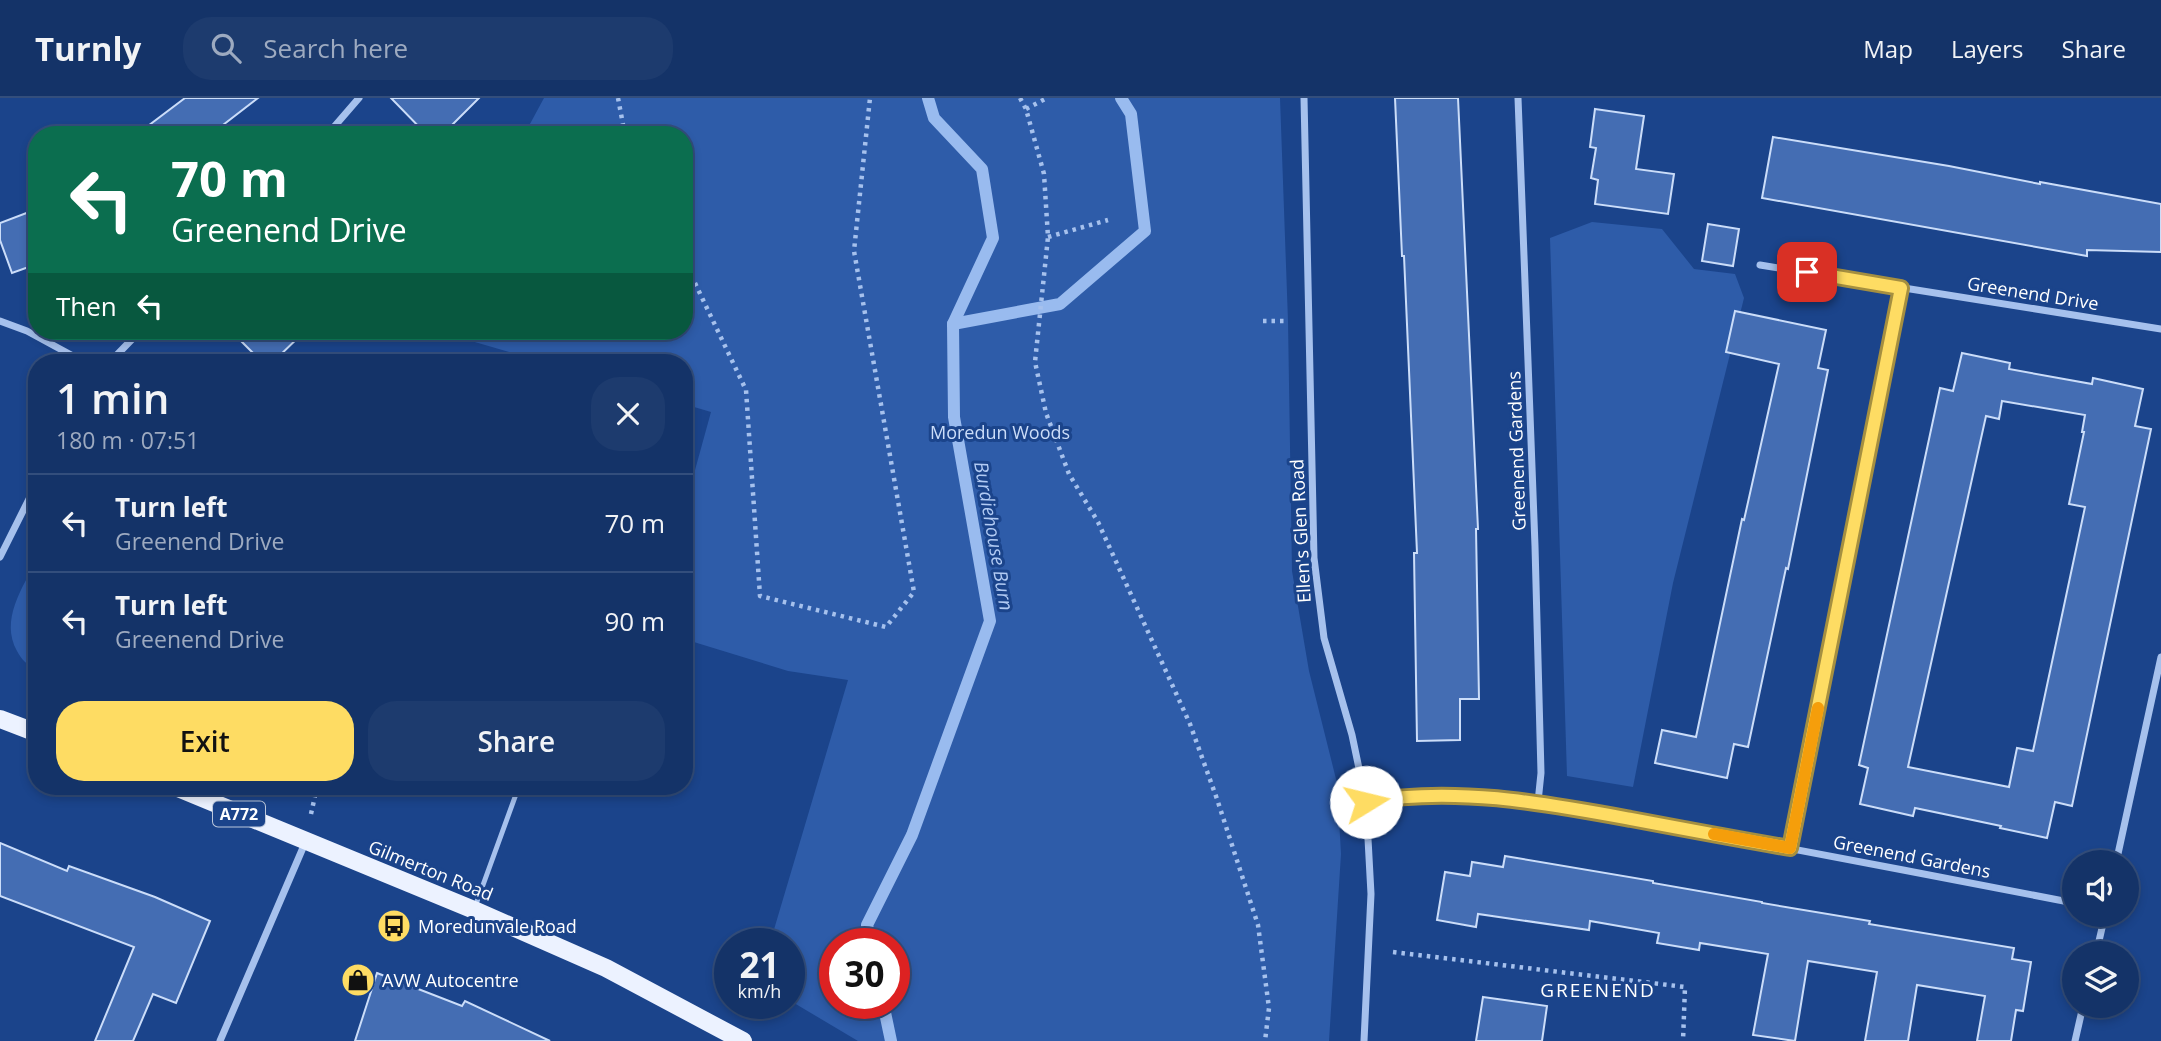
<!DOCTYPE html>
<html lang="en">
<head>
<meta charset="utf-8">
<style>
	:root { --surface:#143368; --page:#1d3b6e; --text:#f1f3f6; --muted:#9daac0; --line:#334e7c; --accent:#fedc63 }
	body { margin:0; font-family:"Open Sans",sans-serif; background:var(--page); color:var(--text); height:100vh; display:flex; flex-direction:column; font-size:26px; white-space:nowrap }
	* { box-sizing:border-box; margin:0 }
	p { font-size:23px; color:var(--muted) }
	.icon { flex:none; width:38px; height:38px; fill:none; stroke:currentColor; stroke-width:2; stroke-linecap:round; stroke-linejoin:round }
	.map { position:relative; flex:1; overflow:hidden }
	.drawer { position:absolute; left:28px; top:256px; width:665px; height:441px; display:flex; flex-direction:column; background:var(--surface); border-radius:28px; box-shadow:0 4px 10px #0003,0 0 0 2px var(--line) }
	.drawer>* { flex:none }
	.banner { position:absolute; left:28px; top:28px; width:665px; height:214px; border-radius:28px; box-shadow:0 4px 10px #0003,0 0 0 2px var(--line); background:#0b6e4f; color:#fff; overflow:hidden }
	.fabs { position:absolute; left:2062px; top:752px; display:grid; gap:14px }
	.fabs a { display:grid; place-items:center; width:77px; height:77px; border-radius:50%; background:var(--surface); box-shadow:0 4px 10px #0003,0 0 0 2px var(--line); font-size:35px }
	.speed { position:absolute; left:714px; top:830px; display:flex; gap:14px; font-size:35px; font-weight:700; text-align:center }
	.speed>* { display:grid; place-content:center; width:91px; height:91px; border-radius:50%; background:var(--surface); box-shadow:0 4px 10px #0003,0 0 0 2px var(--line); line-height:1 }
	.speed small { font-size:18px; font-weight:400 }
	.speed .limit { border:10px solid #d22; background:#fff; color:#111 }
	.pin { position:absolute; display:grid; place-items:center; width:60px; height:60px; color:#fff; margin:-30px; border-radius:14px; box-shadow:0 4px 10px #0006 }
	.me { position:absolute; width:77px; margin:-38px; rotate:81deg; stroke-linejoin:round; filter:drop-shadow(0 0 5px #0008) }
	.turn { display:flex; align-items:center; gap:24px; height:147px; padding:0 28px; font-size:32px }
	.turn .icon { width:91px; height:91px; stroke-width:2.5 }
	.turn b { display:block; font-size:49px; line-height:60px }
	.then { display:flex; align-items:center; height:66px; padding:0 28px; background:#0003; gap:14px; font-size:26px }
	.round { display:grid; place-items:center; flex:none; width:74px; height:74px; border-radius:28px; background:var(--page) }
	.summary { display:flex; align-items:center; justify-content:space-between; height:119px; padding:0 28px }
	h1 { font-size:42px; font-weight:600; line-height:52px }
	.button { display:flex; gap:14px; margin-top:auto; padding:14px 28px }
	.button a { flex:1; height:80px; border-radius:28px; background:var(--accent); color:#111; font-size:28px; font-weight:600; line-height:80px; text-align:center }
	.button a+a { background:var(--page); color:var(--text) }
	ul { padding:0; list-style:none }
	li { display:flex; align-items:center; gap:21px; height:98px; padding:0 28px; border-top:2px solid var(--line) }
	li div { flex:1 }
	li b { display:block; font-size:26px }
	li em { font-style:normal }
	header { display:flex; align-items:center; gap:42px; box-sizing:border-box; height:98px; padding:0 35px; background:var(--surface); border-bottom:2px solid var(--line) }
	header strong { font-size:33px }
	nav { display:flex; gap:38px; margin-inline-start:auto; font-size:24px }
	.search { width:490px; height:63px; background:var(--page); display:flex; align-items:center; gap:18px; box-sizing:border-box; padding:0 24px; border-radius:28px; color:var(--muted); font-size:26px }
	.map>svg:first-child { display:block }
</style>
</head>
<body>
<header>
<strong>Turnly</strong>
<div class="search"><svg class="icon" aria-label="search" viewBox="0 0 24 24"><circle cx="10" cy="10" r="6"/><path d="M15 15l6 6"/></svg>Search here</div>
<nav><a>Map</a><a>Layers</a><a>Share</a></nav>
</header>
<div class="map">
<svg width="2161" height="943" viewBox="0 0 2161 943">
	<rect width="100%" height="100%" fill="#1b448b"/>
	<g fill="#2e5ca9" fill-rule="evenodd">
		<path d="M544,0H1280L1288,223L1292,473L1309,573L1337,685L1341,756L1329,943H858L789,902V845H770L848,582L788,573L684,541V412L711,314L684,306V264H543L437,233H684V37H524ZM835,845H894V905H835Z"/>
		<polygon points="1592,124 1662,131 1694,171 1735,176 1744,200 1673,485 1633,689 1567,678 1550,140"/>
		<path d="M37,462V570C26,567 22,562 17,553C0,522 22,490 37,462Z"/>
	</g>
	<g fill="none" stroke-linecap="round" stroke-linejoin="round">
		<g stroke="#99bbef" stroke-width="12">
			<polyline points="953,226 1060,206 1145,133 1131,16 1121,0"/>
			<polyline points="871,845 867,827 912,737 990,523 954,319 953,226 993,140 982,71 934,20 928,0"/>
			<polyline points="883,905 891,943"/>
		</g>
	</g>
	<g fill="#446db3" stroke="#cbddf9" stroke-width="2" fill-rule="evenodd">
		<polygon points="185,0 258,0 210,37 136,37"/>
		<polygon points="391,0 479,0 442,37 427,37"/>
		<polygon points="1395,0 1458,0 1478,431 1476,431 1479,601 1460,601 1460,642 1417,643 1414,455 1417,455 1404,158 1402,158"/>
		<polygon points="1595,11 1644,18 1636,71 1674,76 1668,116 1595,106 1598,82 1591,80 1596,50 1590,49"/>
		<polygon points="1773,39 1949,68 2040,86 2040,84 2161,106 2161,154 2087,152 2087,158 1762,100"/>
		<polygon points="37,111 37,166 12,175 0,142 0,125"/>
		<polygon points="1708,126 1739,131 1733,168 1702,163"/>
		<polygon points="1735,213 1826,232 1818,270 1828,272 1788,471 1786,470 1748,649 1734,646 1727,680 1655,665 1662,632 1696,639 1742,421 1744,422 1779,266 1726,254"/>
		<polygon points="231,233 305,233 273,264 262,264"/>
		<path d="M1962,255L2010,265L2009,271L2092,286L2093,280L2143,291L2135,328L2151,331L2072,708L2055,704L2047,740L2000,730L2001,728L1915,710L1913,718L1860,706L1868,670L1859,667L1940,290L1953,293ZM2002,303L2085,317L2082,334H2084L2069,406L2085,409L2078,442L2033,653L2017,650L2009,689L1908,669L1986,318L1999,321Z"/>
		<polygon points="0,745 67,773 69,768 155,799 210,823 176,905 153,896 133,943 95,943 134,849 0,798"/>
		<polygon points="1505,758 1653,783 1653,785 1762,804 1762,805 1870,823 1869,826 2014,850 2012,861 2031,864 2023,913 2016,912 2011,943 1977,943 1985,898 1917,887 1908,943 1865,943 1877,874 1808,863 1795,943 1753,937 1768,856 1700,845 1699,852 1657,845 1659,835 1590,823 1589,832 1478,816 1476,829 1437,822 1445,774 1470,778 1472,764 1503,769"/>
		<polygon points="377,875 462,908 465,903 550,943 355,943"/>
		<polygon points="1483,899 1547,908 1542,943 1476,943"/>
	</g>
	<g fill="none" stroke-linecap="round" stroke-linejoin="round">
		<g stroke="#a6c1ed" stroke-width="4.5" stroke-dasharray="3.5 5" stroke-linecap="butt">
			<polyline points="618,0 625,37"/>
			<polyline points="1020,0 1026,11 1044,76 1048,139 1035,264 1046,315 1069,376 1098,424 1190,626 1217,701 1258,827 1269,910 1265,943"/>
			<polyline points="1026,11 1047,0"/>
			<polyline points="1048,139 1108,122"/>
			<polyline points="684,162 746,292 760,498 886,529 914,494 854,153 870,0"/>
			<polyline points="1263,223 1287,223"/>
			<polyline points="302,688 315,698"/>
			<polyline points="311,716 315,698 324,688"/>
			<polyline points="1393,854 1685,889 1683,943"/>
		</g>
		<polyline stroke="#a6c1ed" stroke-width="5" points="475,809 519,688"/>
		<g stroke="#a6c1ed" stroke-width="7">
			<polyline points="1304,0 1314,460 1324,540 1352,637 1366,704 1371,796 1364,943"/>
			<polyline points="1518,0 1535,448 1541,675 1538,704"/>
			<polyline points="327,37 359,0"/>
			<polyline points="1760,167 2161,231"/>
			<polyline points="0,223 27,233 84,264"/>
			<polyline points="110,264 140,233"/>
			<polyline points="0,459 37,385"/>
			<path d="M1366,704C1474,684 1585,713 1692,732C1819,756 1947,780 2074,805"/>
			<polyline points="1790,750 1901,190"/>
			<polyline points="2116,765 2161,559"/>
			<polyline points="2096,856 2105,817"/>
			<polyline points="220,943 305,745"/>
			<polyline points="2075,943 2083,908"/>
		</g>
		<g stroke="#ecf2ff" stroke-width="18">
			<polyline points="0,621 37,635"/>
			<polyline points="173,688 474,812 606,870 743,943"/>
		</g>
	</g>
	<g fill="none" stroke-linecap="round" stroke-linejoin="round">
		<defs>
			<path id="route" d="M1366,704C1454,688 1544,705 1631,721C1684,731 1737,741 1790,750L1901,190L1807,174"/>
		</defs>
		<use href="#route" stroke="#a58f40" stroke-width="18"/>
		<use href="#route" stroke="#fedc63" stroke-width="12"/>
		<polyline stroke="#f59e0b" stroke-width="12" points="1714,736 1790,750 1818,610"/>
	</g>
	<defs>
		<symbol id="bus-disc" viewBox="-11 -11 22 22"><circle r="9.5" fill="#fedc63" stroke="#1b448b"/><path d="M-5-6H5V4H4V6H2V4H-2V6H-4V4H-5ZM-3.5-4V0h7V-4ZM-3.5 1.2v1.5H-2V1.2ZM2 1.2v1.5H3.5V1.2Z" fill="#111"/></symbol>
		<symbol id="shop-disc" viewBox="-11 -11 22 22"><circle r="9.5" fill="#fedc63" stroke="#1b448b"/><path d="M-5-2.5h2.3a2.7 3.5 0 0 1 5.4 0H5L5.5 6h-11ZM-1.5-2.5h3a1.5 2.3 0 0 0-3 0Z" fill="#111"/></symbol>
	</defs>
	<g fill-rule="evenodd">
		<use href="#bus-disc" x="375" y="809" width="38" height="38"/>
		<use href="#shop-disc" x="339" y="863" width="38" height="38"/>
	</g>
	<g text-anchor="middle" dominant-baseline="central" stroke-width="6" stroke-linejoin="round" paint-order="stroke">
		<rect fill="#1b448b" stroke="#bbc7dc" stroke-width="2" x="213" y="703.5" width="52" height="25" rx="5"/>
		<g font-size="16" font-weight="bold" fill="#fff">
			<text x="239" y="716">A772</text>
		</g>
		<g font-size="18" fill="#fff" stroke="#1b448b">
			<text transform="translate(2033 195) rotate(9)">Greenend Drive</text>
			<text transform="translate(1516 353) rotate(-92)">Greenend Gardens</text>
			<text transform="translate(1300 433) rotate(-93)">Ellen's Glen Road</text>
			<text transform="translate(1912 758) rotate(11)">Greenend Gardens</text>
			<text transform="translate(431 772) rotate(22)">Gilmerton Road</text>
		</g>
		<g font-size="18" fill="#cbddf9" stroke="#1b448b">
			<text x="1000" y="334">Moredun Woods</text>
		</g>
		<g font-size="18" fill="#fff" stroke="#1b448b" text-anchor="start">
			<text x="418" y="828">Moredunvale Road</text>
			<text x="382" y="882">AVW Autocentre</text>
		</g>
		<g font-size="19" font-style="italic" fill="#b2cbf4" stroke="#1b448b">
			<text transform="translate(994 438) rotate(80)">Burdiehouse Burn</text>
		</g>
		<g font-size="19" letter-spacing="2" fill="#fff" stroke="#1b448b">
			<text x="1598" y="892">GREENEND</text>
		</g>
	</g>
</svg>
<div class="fabs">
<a><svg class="icon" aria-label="sound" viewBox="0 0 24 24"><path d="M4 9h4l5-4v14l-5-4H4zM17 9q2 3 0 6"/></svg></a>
<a><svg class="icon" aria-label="layers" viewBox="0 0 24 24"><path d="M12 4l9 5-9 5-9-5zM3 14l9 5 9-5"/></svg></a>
</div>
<div class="speed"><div>21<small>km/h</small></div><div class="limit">30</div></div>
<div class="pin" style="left:1807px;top:174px;background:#d93025"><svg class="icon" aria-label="arrive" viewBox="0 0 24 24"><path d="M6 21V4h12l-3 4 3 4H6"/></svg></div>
<svg class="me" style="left:1366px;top:704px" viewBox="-20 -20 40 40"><circle r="19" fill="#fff"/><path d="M0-13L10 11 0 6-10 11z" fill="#fedc63"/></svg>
<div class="banner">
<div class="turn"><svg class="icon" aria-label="left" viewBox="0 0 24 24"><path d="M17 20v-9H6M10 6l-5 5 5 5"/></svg><div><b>70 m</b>Greenend Drive</div></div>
<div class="then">Then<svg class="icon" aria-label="left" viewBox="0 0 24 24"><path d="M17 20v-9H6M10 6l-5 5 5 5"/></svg></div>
</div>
<section class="drawer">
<div class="summary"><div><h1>1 min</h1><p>180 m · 07:51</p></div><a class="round"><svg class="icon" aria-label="close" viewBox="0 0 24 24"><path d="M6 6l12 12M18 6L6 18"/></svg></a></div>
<ul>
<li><svg class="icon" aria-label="left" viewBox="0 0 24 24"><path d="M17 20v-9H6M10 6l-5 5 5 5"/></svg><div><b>Turn left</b><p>Greenend Drive</p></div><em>70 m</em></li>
<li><svg class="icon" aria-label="left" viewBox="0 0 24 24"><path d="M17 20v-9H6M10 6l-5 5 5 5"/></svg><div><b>Turn left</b><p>Greenend Drive</p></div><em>90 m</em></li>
</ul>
<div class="button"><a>Exit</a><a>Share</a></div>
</section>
</div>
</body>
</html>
